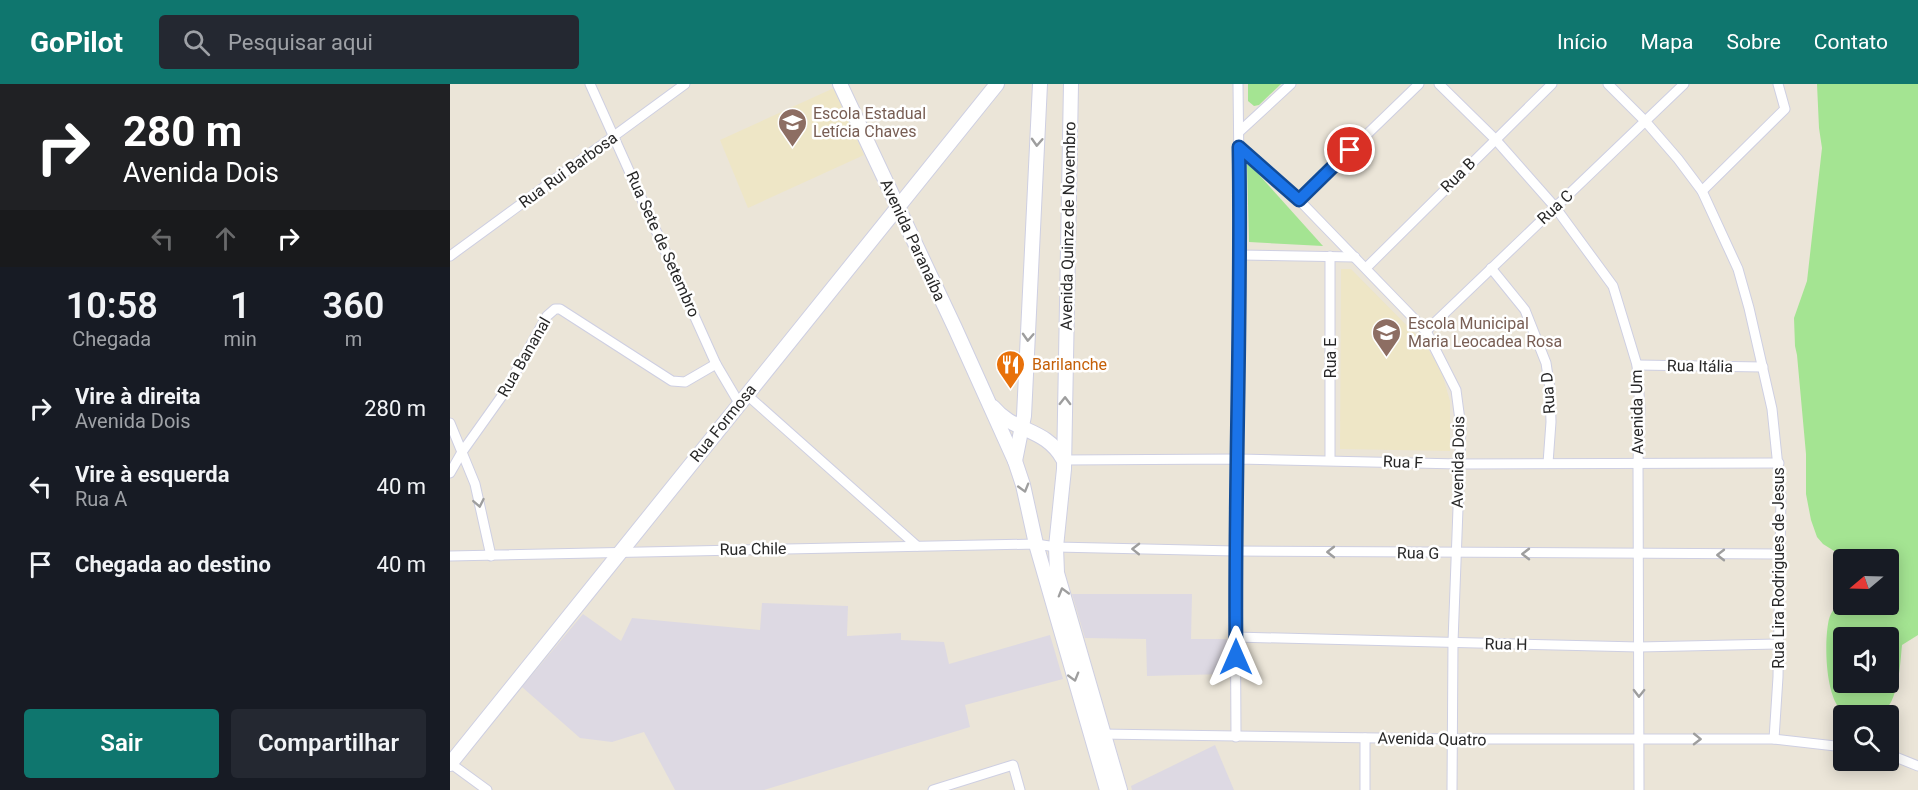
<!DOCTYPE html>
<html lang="pt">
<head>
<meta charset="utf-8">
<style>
	:root { --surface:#171b24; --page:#242831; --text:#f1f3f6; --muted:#9ea1a6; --accent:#0f766e }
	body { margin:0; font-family:Roboto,sans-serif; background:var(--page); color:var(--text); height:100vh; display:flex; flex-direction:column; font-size:22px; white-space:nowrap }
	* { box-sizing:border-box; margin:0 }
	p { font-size:20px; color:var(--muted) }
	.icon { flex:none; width:33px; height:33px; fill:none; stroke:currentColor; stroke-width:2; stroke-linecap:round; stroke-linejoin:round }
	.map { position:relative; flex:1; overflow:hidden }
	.drawer { display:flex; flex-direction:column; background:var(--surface); width:450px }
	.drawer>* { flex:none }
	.guide { background:#202124; color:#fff; overflow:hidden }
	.needle { width:39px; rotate:251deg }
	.controls { position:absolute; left:1383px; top:465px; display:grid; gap:12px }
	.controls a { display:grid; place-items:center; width:66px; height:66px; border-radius:6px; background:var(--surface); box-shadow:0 3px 15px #0003; font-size:30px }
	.pin { position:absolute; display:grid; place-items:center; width:51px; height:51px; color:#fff; margin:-26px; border:3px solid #fff; border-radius:50%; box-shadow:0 2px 6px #0007 }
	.me { position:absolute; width:66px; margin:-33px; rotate:0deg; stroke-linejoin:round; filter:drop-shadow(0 0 4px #0008) }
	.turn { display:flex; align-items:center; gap:21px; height:126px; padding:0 24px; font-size:27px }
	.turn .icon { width:78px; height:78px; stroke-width:2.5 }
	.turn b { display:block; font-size:42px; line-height:51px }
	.lanes { display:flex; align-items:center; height:57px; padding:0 24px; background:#0003; justify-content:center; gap:30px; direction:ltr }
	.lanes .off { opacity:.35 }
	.eta { display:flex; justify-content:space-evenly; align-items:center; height:102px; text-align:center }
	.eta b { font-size:36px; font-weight:600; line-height:42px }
	.primary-button { display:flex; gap:12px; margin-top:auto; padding:12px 24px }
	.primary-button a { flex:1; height:69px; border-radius:6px; background:var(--accent); color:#fff; font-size:24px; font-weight:600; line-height:69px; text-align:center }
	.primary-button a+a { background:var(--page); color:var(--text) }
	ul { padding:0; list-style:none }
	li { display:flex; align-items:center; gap:18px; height:78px; padding:0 24px }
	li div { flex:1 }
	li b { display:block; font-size:22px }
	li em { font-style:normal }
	header { display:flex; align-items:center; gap:36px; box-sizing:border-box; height:84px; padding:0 30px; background:var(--accent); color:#fff }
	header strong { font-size:28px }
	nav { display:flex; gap:33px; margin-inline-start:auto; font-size:21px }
	.search { width:420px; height:54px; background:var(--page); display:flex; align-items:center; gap:15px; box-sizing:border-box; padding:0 21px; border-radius:6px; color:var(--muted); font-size:22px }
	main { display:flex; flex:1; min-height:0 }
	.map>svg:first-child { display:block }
</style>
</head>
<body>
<header>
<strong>GoPilot</strong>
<div class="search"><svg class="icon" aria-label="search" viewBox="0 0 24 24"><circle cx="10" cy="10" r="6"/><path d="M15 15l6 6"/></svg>Pesquisar aqui</div>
<nav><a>Início</a><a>Mapa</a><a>Sobre</a><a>Contato</a></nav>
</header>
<main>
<section class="drawer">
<div class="guide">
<div class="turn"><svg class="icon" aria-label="right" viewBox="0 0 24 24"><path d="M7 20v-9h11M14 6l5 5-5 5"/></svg><div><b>280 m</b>Avenida Dois</div></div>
<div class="lanes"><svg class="icon off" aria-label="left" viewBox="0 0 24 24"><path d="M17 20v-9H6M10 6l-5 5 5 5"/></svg><svg class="icon off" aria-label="ahead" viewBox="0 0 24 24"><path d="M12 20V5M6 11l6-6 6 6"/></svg><svg class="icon" aria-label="right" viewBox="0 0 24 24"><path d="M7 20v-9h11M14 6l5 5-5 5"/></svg></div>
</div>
<div class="eta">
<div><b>10:58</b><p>Chegada</p></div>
<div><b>1</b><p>min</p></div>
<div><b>360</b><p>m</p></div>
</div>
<ul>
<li><svg class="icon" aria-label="right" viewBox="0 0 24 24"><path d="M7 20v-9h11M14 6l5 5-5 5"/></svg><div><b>Vire à direita</b><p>Avenida Dois</p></div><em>280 m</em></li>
<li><svg class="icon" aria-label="left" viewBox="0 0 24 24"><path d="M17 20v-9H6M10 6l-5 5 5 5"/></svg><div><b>Vire à esquerda</b><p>Rua A</p></div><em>40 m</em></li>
<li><svg class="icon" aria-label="arrive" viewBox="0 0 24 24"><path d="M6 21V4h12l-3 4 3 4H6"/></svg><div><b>Chegada ao destino</b></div><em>40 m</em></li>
</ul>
<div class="primary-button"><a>Sair</a><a>Compartilhar</a></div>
</section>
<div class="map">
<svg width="1468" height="706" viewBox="0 0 1468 706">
	<rect width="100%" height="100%" fill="#ebe5d8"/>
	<g fill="#ddd9e3">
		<polygon points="622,510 742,510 741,555 777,555 776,590 697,592 696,555 635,554"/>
		<polygon points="312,519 398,522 397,552 451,549 451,556 494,558 499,580 600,551 613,595 515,621 520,643 314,706 225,706 194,648 162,658 130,654 72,603 133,530 171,557 182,534 310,546"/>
		<polygon points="765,661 784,706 682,706 681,702"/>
	</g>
	<g fill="#eee6c6">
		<polygon points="384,4 414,71 298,124 270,56"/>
		<polygon points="891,185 901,185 975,260 991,286 1000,317 1000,367 890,365"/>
	</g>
	<g fill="#a4e492" fill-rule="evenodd">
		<polygon points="798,0 831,0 809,21 804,22 798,17"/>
		<path d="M1367,0H1468V551L1452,561C1450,580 1449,627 1425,632C1421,632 1415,632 1411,632C1402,632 1396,633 1390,625C1375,608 1374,556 1379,535C1381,527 1387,522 1393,517L1394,520H1438V476L1397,475L1373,460L1367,453L1361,436L1356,410V370L1347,271L1345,262L1344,234L1357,197L1372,64L1369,44ZM1394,554H1438V598H1394Z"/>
		<polygon points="797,80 803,84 873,162 799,158"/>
	</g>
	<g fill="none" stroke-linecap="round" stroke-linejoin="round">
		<defs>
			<g id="street">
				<polyline points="140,0 266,280 289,319"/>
				<polyline points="989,0 1045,55 1105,123 1163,202 1187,281 1190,324 1188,378 1189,706"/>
				<polyline points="1158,0 1196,38 1228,75 1252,107 1288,185 1299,224 1322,325 1331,412 1328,593 1324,655"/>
				<polyline points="789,48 841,0"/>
				<polyline points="789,63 849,116 976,247 1006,306 1011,344 1003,558 1002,706"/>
				<polyline points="1252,107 1335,25 1328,0"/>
				<polyline points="849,116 969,0"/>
				<polyline points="790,171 905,173"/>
				<polyline points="0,172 235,0"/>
				<polyline points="916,184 1102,0"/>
				<polyline points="1041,184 1075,226 1096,279 1100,305 1101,338 1098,379"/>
				<polyline points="976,247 1234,0"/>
				<polyline points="1187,281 1313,283"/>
				<polyline points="296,310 467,462"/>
				<polyline points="0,339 25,400 41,472"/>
				<polyline points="613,376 788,375 1009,380 1329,379"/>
				<polyline points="880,376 880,172"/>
				<polyline points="0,389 12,368 54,309 97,232 105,225 110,225 222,297 235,298 266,280"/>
				<polyline points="0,472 586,460 606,463 785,467 1329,470"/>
				<polyline points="785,553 1189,563 1327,560"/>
				<polyline points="649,650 1002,655 1324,655 1394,663"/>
				<polyline points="786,653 785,467 790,171 788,0"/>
				<polyline points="915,654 915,706"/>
				<polyline points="1438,670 1468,682"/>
				<polyline points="0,679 37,706"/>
				<polyline points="483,706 563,681 570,706"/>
			</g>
			<g id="secondary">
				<polyline points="390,0 505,244 565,377 573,401 586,460 657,706"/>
				<polyline points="621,0 614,385 606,463 607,489 670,706"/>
				<path d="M543,323C564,349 595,343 613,375"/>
				<polyline points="565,377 574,332 590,0"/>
				<polyline points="0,680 547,0"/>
			</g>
		</defs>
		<use href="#street" stroke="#cecfe2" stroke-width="11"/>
		<use href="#secondary" stroke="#cecfe2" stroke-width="16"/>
		<use href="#street" stroke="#fff" stroke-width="9"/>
		<use href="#secondary" stroke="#fff" stroke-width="14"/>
	</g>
	<defs><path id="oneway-chevron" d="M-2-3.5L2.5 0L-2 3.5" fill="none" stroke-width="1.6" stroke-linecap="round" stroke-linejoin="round" transform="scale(1.5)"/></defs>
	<g stroke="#9e9e9e">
		<use href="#oneway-chevron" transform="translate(587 58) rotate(93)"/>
		<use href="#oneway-chevron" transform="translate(578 253) rotate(93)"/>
		<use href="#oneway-chevron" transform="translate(615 317) rotate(-89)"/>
		<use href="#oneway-chevron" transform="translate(574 404) rotate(74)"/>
		<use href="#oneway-chevron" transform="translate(29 419) rotate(79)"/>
		<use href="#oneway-chevron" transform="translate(686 465) rotate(-179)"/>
		<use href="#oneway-chevron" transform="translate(881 468) rotate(-180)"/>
		<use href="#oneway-chevron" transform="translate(1076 470) rotate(-180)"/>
		<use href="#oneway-chevron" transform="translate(1271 471) rotate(180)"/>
		<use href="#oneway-chevron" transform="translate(613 508) rotate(-106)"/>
		<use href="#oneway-chevron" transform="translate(624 593) rotate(74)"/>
		<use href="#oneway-chevron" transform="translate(1189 609) rotate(91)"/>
		<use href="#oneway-chevron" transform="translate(1247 655) rotate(1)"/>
	</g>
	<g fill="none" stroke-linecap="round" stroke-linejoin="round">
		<defs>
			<path id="route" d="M786,573C784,403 792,233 789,63L849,116L900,66"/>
		</defs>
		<use href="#route" stroke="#114b97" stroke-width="15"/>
		<use href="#route" stroke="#1a73e8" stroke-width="10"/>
	</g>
	<defs>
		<symbol id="school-pin" viewBox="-11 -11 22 30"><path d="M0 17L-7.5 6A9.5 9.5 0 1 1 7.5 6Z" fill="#8d6e63" stroke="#fff"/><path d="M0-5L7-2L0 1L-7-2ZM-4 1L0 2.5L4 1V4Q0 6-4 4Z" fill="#fff"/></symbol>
		<symbol id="restaurant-pin" viewBox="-11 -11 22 30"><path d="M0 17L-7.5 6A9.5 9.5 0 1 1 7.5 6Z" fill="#e8710a" stroke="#fff"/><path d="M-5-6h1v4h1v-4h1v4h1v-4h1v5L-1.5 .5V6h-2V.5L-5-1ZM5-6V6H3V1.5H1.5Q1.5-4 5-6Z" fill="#fff"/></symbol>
	</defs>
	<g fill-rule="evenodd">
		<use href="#school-pin" x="326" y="22" width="33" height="45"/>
		<use href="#school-pin" x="920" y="232" width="33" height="45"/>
		<use href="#restaurant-pin" x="544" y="264" width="33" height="45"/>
	</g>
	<g text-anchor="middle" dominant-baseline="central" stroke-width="5" stroke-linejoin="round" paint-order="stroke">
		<g font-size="16" fill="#785e54" stroke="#fff" text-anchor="start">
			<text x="363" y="29">Escola Estadual<tspan x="363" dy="18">Letícia Chaves</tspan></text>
			<text x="958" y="239">Escola Municipal<tspan x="958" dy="18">Maria Leocadea Rosa</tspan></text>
		</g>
		<g font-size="16" fill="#282828" stroke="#fff">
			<text transform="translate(118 86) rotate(-36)">Rua Rui Barbosa</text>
			<text transform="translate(1008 91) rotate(-45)">Rua B</text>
			<text transform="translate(1105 123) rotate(-43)">Rua C</text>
			<text transform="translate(618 142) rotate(-89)">Avenida Quinze de Novembro</text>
			<text transform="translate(463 156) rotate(65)">Avenida Paranaíba</text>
			<text transform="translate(213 160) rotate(66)">Rua Sete de Setembro</text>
			<text transform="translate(74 273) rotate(-60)">Rua Bananal</text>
			<text transform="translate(880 274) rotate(-90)">Rua E</text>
			<text transform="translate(1250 282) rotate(1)">Rua Itália</text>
			<text transform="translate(1098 309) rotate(-94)">Rua D</text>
			<text transform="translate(1187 328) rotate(-91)">Avenida Um</text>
			<text transform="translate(273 339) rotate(-51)">Rua Formosa</text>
			<text transform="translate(953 378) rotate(2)">Rua F</text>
			<text transform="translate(1008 378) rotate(-89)">Avenida Dois</text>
			<text transform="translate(303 465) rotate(-1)">Rua Chile</text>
			<text transform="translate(968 469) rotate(1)">Rua G</text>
			<text transform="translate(1328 484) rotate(-90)">Rua Lira Rodrigues de Jesus</text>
			<text transform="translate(1056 560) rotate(1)">Rua H</text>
			<text transform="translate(982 655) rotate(1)">Avenida Quatro</text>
		</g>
		<g font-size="16" fill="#c56008" stroke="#fff" text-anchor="start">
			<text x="582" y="280">Barilanche</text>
		</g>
	</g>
</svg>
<div class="controls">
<a><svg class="needle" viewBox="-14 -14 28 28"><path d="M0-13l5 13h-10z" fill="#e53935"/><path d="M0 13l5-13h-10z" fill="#9ea1a6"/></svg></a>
<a><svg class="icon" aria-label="sound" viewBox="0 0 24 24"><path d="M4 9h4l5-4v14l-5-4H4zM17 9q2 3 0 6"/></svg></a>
<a><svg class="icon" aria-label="search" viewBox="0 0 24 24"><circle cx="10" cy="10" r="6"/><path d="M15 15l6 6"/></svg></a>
</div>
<div class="pin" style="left:900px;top:66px;background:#d93025"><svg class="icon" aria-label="arrive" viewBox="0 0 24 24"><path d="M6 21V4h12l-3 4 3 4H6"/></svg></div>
<svg class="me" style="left:786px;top:573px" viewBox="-20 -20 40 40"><path d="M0-17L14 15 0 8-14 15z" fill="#1a73e8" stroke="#fff" stroke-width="4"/></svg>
</div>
</main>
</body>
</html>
